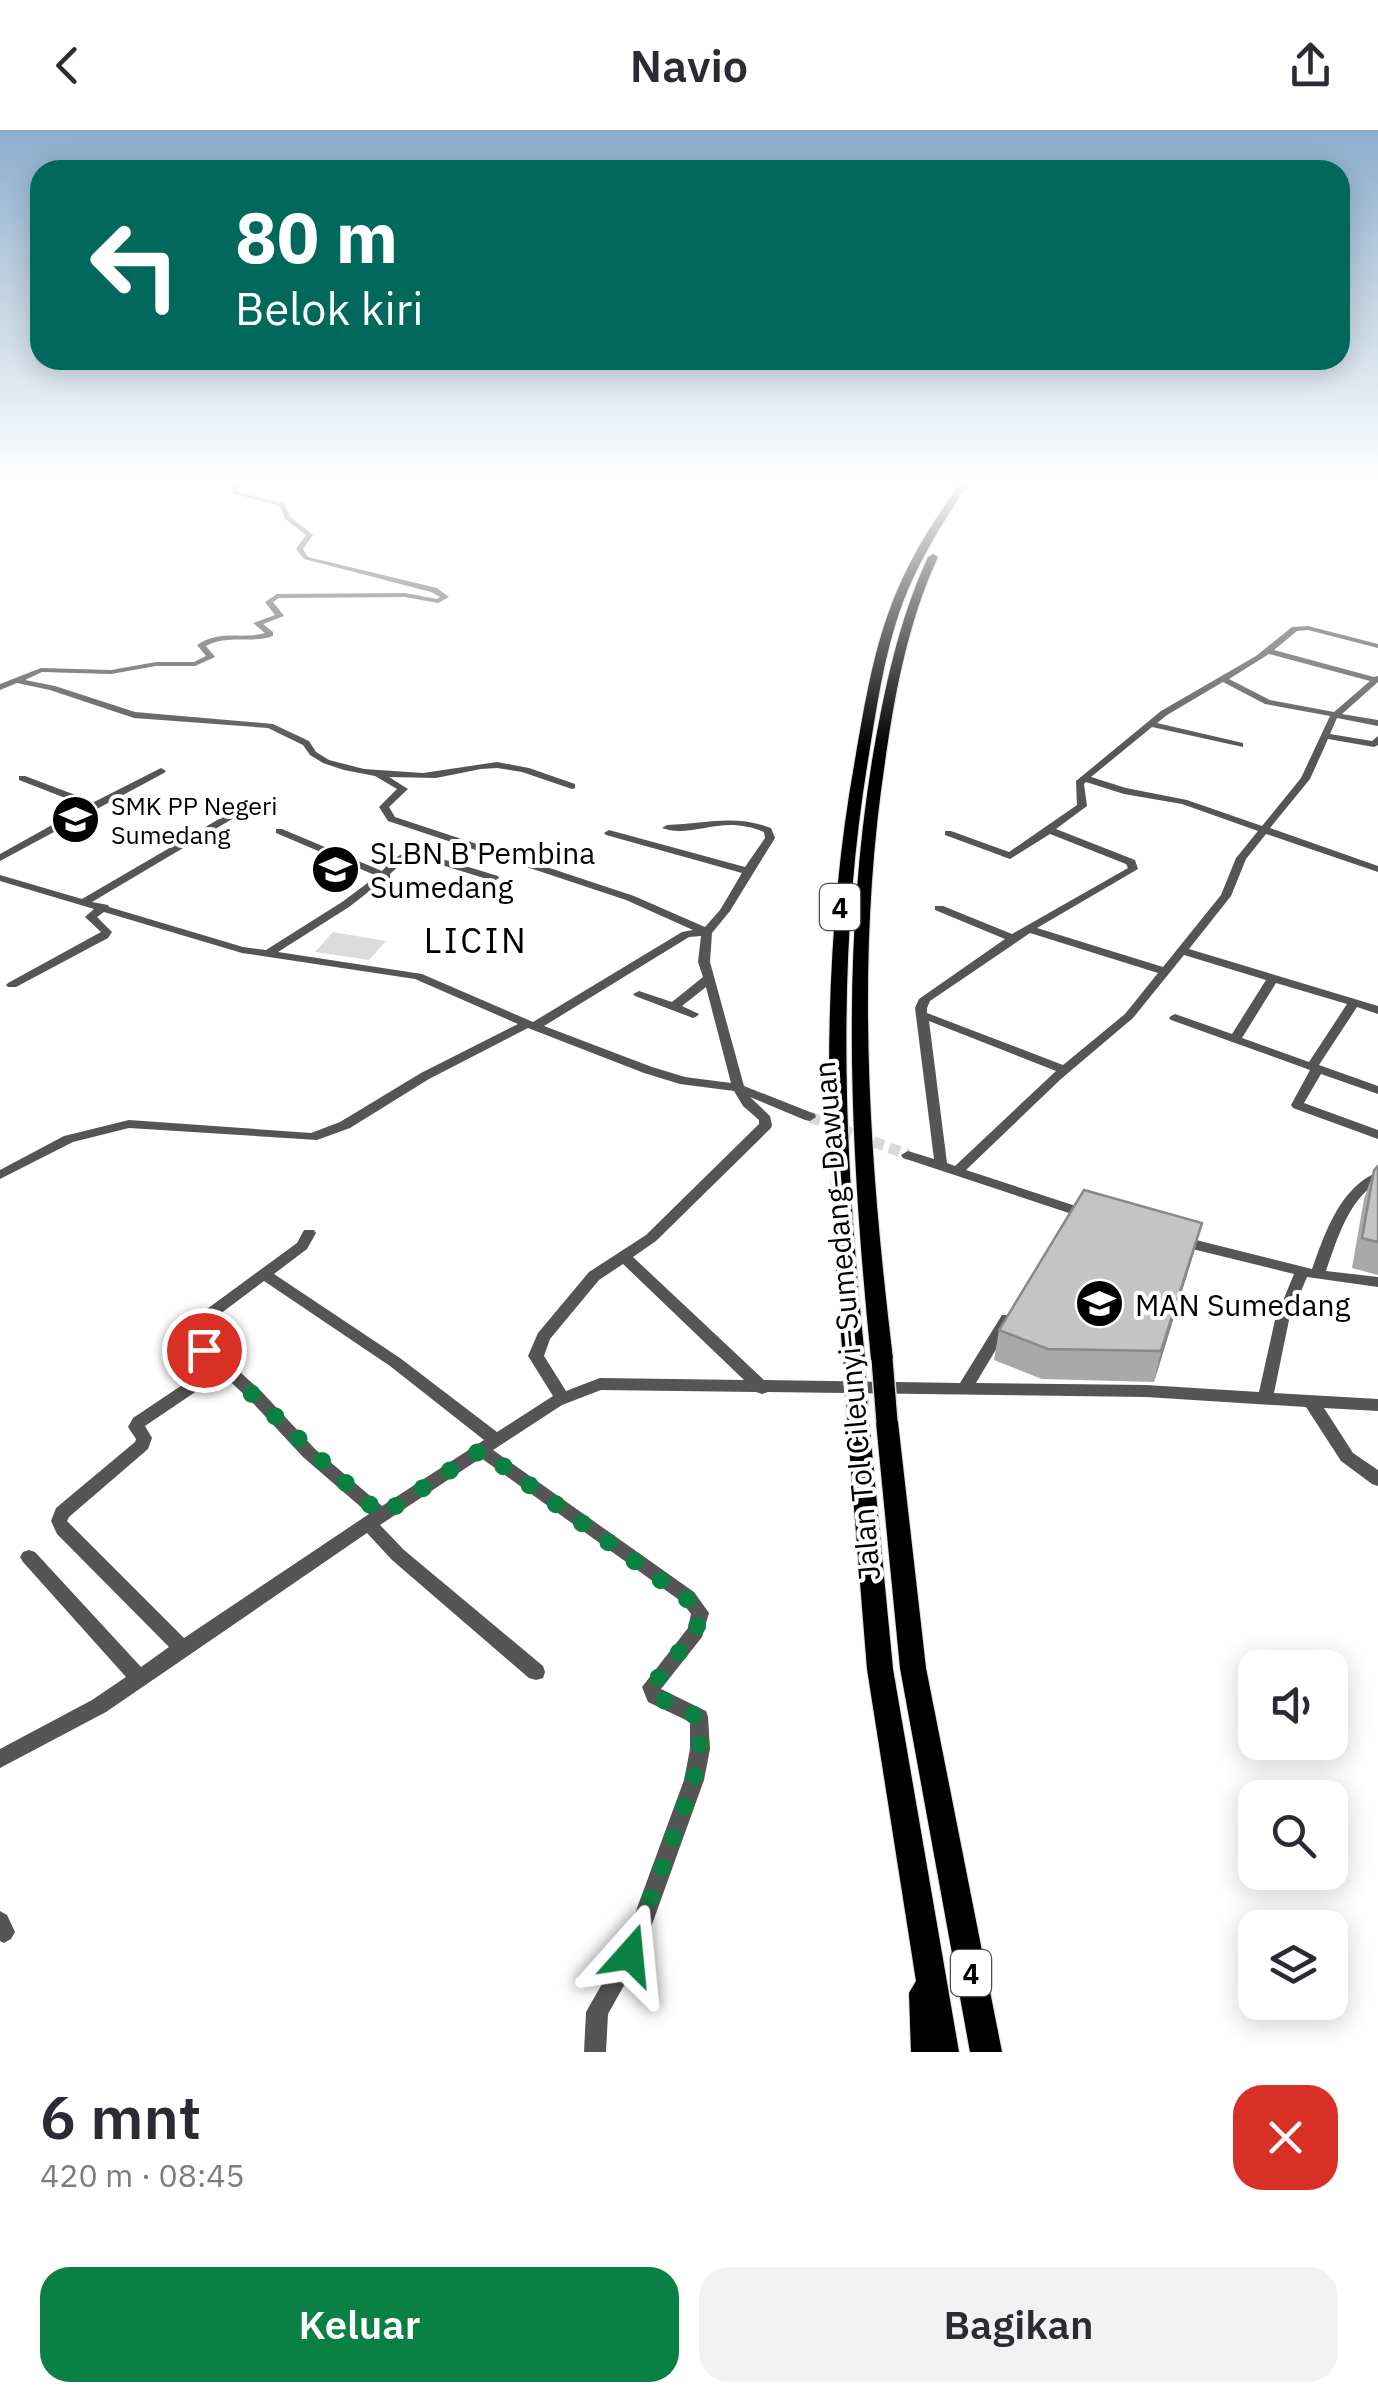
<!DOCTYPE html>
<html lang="id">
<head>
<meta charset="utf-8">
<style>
	:root { --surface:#fff; --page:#f2f2f3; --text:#2b2b33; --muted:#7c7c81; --accent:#0b8043 }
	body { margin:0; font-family:"IBM Plex Sans",sans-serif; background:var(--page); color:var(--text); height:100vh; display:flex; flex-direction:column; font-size:38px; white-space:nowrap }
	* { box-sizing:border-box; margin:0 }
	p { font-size:32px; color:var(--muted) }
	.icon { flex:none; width:55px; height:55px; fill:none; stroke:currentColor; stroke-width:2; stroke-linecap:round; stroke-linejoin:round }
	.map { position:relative; height:1922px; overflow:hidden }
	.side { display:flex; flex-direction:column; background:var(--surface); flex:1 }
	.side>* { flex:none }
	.hud { position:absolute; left:30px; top:30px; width:1320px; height:210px; border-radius:30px; box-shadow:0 5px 25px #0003; background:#00695c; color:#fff; overflow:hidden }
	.buttons { position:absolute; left:1238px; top:1520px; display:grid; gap:20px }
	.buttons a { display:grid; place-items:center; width:110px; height:110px; border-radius:20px; background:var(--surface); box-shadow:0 5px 25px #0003; font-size:50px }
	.pin { position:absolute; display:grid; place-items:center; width:85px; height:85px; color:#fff; margin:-42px; border:5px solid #fff; border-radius:50%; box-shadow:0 2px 10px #0007 }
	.me { position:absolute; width:110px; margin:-55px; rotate:18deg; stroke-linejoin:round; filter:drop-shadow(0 0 8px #0008) }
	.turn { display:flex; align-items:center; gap:35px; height:210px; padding:0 40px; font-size:45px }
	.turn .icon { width:130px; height:130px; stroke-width:2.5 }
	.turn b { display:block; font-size:70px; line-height:85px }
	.round { display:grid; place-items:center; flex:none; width:105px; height:105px; border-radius:30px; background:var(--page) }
	.overview { display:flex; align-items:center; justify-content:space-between; height:170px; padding:0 40px }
	h1 { font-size:60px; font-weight:600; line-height:75px }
	.cta { display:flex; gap:20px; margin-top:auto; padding:20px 40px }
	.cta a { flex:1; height:115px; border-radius:30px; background:var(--accent); color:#fff; font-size:40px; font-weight:600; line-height:115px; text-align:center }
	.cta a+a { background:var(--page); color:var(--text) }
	header { display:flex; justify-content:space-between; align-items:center; height:130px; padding:0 40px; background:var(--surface); font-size:45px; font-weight:600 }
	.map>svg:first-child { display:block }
</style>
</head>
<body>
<header><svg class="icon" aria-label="back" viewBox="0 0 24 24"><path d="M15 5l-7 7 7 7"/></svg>Navio<svg class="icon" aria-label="share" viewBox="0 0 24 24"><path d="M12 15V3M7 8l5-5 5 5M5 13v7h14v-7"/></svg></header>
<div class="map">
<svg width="1378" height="1922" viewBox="0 0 1378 1922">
	<rect width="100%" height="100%" fill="#fff"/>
	<polygon fill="#dcdcdc" points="333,802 386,811 369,830 315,822"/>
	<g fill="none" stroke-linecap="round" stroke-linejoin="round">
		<polyline stroke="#d9d9d9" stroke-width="11" stroke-dasharray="11 6" stroke-linecap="butt" points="810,987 908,1025"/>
		<defs>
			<g id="highway">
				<path d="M963,350H971C947,385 924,422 907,462C886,513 878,569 869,624C835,826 844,1026 865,1229L862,1235L854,1237L846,1235L843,1229C826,1028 819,829 855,630C865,573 874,514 897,461C914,421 937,385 963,350Z"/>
				<path d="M933,424L938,427C908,492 895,562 885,632C855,831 869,1030 893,1229L890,1235L882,1237L874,1235L871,1229C851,1029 840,830 872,631C884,561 898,492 928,427Z"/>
				<polygon points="858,1283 866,1285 869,1291 893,1539 959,1922 911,1922 909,1863 916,1851 867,1539 847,1291 850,1285"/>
				<polygon points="887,1283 895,1286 898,1292 926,1538 1002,1922 970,1922 900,1538 876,1292 879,1286"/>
			</g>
		</defs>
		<use href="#highway" stroke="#dbdbdb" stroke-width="2"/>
		<g fill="#555" fill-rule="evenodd">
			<path d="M241,350H248L237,359L238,362L285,374L290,387L312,404L313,405L303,419L308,427L437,458L449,467L438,473L405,467L279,468L273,472L284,486L263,494L273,502V506C250,514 228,504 206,516L215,527L195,536H156L111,544L42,542L25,550L55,556L135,582L273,594L309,611L316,622L329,630L364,639L423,643L497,632L529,638L575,654V658L572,659L522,642L497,638L481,639L436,648L389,647L408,659L389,677L395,687L634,766L705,797L720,780L742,743L606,705L604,703L609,700L745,737L765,708L764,702C752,697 742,695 730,695C708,695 682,706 662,698L667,695C705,694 734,684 771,698L775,708L730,781L712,803L710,832L744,956L815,984L816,987L810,991L805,990L750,967L770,986L772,995L771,998L656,1111L633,1127L764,1250L960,1253L1002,1185H1012L1014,1189L976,1253L1146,1255L1259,1262L1275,1190L1294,1144L1180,1116L1175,1114L1173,1111L1175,1108L1180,1106L1312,1139C1325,1103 1340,1057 1378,1042V1052C1348,1070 1337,1110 1326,1141L1378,1147V1157L1307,1147L1289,1190L1274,1263L1378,1269V1281L1324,1278L1353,1323L1378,1340V1356L1372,1354L1341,1331L1306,1277L1146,1267L768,1262L762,1264L756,1262L601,1260L562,1275L493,1320L694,1462L709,1483L702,1507L661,1559L706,1581L708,1587L710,1619L704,1650L641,1825L608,1884L606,1922H584L586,1882L622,1819L684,1650L690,1619V1592L648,1572L642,1557L688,1498L691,1484L682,1472L481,1328L380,1395L404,1420L543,1536L545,1542L543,1548L536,1550L529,1548L392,1430L367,1403L106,1582L0,1638V1619L92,1570L126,1547L23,1432L20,1427L23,1422L29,1420L35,1422L141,1537L169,1517L57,1404L51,1391L56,1378L135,1312L136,1309L128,1297L133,1288L212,1235L181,1206L179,1202L181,1198L297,1113L304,1100H314L316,1103L307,1119L274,1144L400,1228L497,1302L553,1266L528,1226L538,1203L589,1142L646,1105L759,994V990L743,976L734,961L680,954L644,943L528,898L429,949L350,998L317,1010L129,998L73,1012L0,1049V1040L64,1006L129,990L311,1003L340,992L421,943L518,894L415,849L242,823L104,782L97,787L112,802L108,808L16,857H8L6,855L8,853L101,802L85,787L94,779L0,751V745L82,769L243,675H249V679L92,772L108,775L109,777L243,817L266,820L342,772L377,746L276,703V699H282L382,741C391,731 402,720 416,721L498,746L499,748L494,751L490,750L413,726L403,732L390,744V748L385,749L349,777L278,822L422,844L533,892L682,802L693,800L626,770L388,691L379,677L397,659L375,646L344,640L323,633L310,625L303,615L268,598L134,588L50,560L17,553L0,560V554L41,538L111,540L156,532H194L206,526L197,515C222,499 239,510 265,503L253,493L275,485L265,472L277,464L405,463L437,469L440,467L431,462L304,429L296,419L306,405L285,389L280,376L233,364L231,358ZM701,806L698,832L703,847L672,872L639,861L633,864L635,866L693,888L697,886L699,884L682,876L706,857L731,953L685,947L652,937L544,896L689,807ZM623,1134L744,1250L600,1248L566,1261L544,1226L550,1209L599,1150ZM264,1151L390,1236L484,1310L382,1376L315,1319L261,1261L196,1202ZM222,1244L249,1269L303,1327L369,1384L184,1508L67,1391L69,1387L148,1319L152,1308L145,1296Z"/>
			<path d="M1308,496L1378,514V518L1308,500L1297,501L1274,520L1374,547L1378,546V552L1342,584L1378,590V596L1337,588L1330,604L1372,611L1378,606V615L1374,617L1328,609L1310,649L1270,698L1378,736V742L1266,704L1246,729L1231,766L1189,819L1378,876V884L1357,877L1319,935L1378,956V964L1321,944L1304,973L1378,1000V1009L1293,978L1291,975L1310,940L1171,890L1169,888L1171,886L1175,884L1232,904L1266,850L1184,825L1133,888L1061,949L966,1040L1094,1082L1096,1085L1094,1088H1084L903,1028L901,1025L908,1021L934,1029L915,878L919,869L1005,809L935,780V776H943L1012,804L1128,738L1126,734L1050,704L1010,729L945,705V701H951L1009,722L1077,675L1076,651L1161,581L1256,526L1292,497ZM1269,524L1370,551L1334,582L1270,570L1229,549ZM1223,552L1265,574L1330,586L1301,648L1262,696L1187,670L1126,658L1091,647L1152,597L1243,617V613L1157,593L1167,585ZM1086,652L1124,664L1182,674L1258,701L1236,728L1221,765L1163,837L1037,798L1138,739L1135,730L1056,699L1087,676L1084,654ZM1030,803L1158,843L1125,884L1063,935L927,883V878L930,871ZM1276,853L1347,874L1309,932L1242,908ZM929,891L1056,941L955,1036L947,1033Z"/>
			<polygon points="161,638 166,641 164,643 0,731 0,724 86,676 19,650 19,646 25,646 94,672"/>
			<polygon points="0,1781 7,1785 15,1802 11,1809 4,1813 0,1811"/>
		</g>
		<use href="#highway" fill="#000" fill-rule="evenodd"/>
		<defs>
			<g id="highway-bridge">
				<polyline points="854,1229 858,1291"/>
				<polyline points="882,1229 887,1292"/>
			</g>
		</defs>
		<use href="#highway-bridge" stroke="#dbdbdb" stroke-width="24" stroke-linecap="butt"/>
		<use href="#highway-bridge" stroke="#000" stroke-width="21"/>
	</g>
	<g fill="#a9a9a9">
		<polygon points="1378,1036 1378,1145 1352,1138 1364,1069 1374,1040"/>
		<polygon points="1194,1122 1154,1252 1042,1249 994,1230 999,1200"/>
	</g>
	<polygon fill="#898989" points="1202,1093 1194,1122 1154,1252 1161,1221"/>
	<g fill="#c4c4c4" stroke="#898989" stroke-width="2.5">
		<polygon points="1378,1036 1378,1112 1362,1108 1374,1040"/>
		<polygon points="1084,1060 1202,1093 1161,1221 1048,1219 999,1200"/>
	</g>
	<linearGradient id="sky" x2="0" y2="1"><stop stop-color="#8cadcc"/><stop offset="0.57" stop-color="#fff"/><stop offset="1" stop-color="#fff" stop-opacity="0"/></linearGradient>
	<rect width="1378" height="619" fill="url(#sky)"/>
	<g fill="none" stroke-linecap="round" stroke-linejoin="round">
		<path stroke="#0b8043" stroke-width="18" stroke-dasharray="0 32.4" d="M204,1220C265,1274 320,1332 382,1385L481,1320L695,1475L700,1483L696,1501L651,1557L655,1566L698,1587L700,1620L694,1650L630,1825"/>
	</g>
	<defs>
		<symbol id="school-disc" viewBox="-11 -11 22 22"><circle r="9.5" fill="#000" stroke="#fff"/><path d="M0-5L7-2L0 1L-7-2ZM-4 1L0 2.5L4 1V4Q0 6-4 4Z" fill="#fff"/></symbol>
	</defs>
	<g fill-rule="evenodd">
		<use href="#school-disc" x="48" y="662" width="55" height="55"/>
		<use href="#school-disc" x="308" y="712" width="55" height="55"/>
		<use href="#school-disc" x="1072" y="1146" width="55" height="55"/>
	</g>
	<g text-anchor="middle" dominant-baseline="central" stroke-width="8" stroke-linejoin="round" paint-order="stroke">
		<g font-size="25" fill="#000" stroke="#fff" text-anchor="start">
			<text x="111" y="675">SMK PP Negeri<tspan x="111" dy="29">Sumedang</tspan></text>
		</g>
		<g fill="#fff" stroke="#4c4c4c" stroke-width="2.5">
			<rect x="820" y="754" width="40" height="46" rx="8"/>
			<rect x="951" y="1820" width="40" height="46" rx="8"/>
		</g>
		<g font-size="28" font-weight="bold" fill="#000">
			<text x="840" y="777">4</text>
			<text x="971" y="1843">4</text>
		</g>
		<g font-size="30" fill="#000" stroke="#fff" text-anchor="start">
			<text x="370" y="722">SLBN B Pembina<tspan x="370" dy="34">Sumedang</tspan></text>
			<text x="1135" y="1174">MAN Sumedang</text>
		</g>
		<g font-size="30" fill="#000" stroke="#fff">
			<text transform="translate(846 1191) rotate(-95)">Jalan Tol Cileunyi–Sumedang–Dawuan</text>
		</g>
		<g font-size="35" letter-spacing="2.5" fill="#000" stroke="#fff">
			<text x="476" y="810">LICIN</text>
		</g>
	</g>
</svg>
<div class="buttons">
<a><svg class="icon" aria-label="sound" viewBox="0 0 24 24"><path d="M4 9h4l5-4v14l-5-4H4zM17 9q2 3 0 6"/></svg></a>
<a><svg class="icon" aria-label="search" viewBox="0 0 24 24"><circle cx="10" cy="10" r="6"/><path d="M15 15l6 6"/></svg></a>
<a><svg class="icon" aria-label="layers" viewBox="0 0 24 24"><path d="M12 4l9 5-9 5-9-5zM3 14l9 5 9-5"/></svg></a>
</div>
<div class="pin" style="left:204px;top:1220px;background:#d93025"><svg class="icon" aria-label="arrive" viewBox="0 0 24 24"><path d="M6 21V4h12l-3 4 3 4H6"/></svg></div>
<svg class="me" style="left:630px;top:1825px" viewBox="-20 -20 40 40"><path d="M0-17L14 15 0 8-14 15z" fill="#0b8043" stroke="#fff" stroke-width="4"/></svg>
<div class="hud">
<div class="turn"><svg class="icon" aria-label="left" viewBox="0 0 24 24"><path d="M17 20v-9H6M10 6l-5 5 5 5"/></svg><div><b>80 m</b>Belok kiri</div></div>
</div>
</div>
<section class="side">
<div class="overview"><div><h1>6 mnt</h1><p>420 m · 08:45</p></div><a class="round" style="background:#d93025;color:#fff"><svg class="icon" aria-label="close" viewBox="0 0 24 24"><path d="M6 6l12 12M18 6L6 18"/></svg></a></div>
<div class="cta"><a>Keluar</a><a>Bagikan</a></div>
</section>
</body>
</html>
